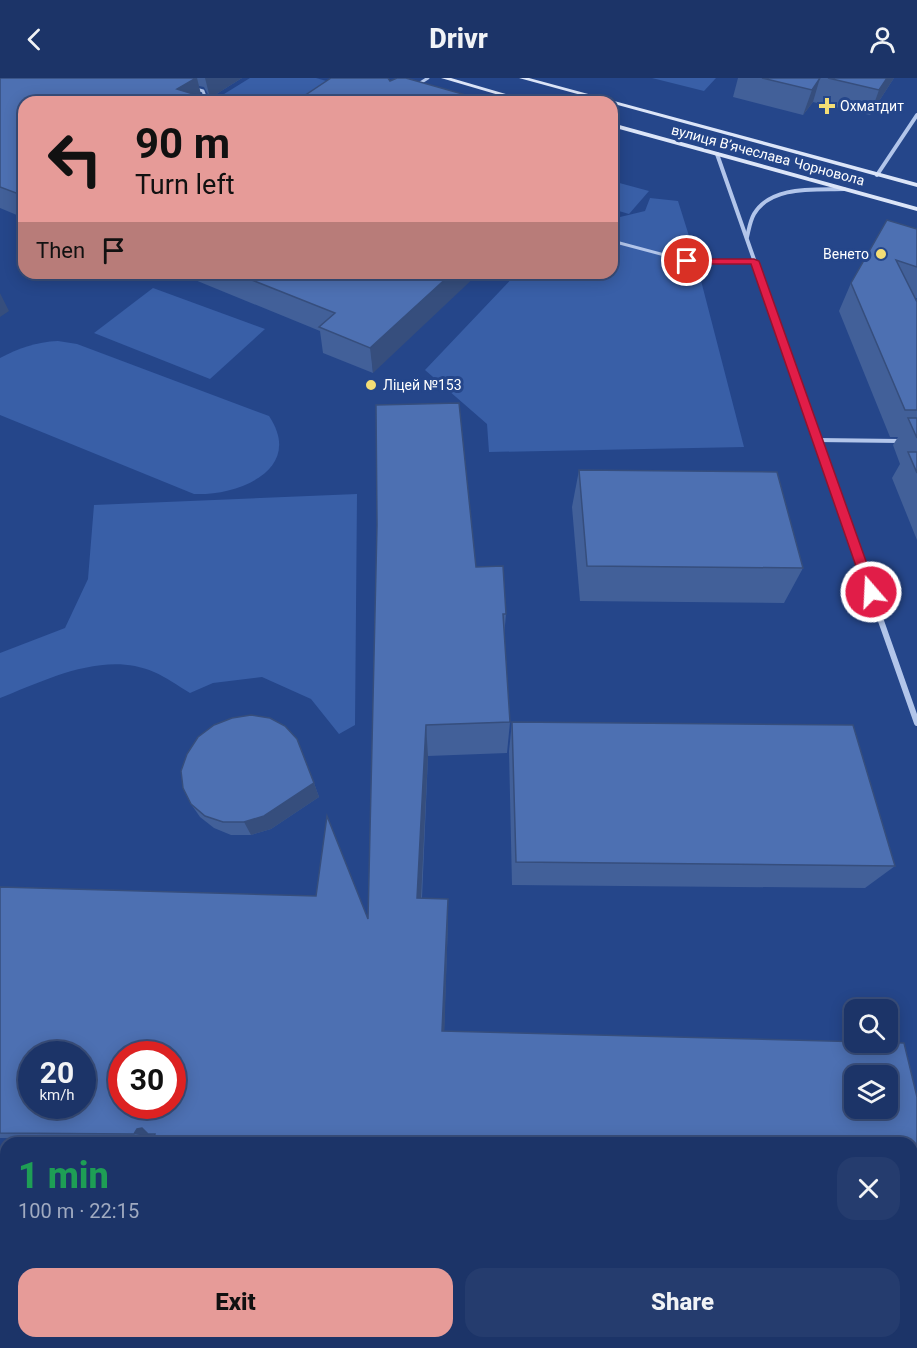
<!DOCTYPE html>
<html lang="en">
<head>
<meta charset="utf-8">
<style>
	:root { --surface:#1c3468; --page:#253c6e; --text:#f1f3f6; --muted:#a0aac0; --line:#3a4f7c; --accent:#e69b98 }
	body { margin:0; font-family:Roboto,sans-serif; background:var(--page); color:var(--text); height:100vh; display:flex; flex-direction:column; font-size:22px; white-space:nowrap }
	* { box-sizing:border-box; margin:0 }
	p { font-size:20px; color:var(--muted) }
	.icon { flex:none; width:33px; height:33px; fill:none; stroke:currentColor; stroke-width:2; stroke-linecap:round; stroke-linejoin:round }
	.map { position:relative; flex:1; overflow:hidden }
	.drawer { position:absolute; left:0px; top:1059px; width:918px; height:212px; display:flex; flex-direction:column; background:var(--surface); border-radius:18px 18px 0 0; box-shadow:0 3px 15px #0003,0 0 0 2px var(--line) }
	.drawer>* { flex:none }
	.guide { position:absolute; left:18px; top:18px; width:600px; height:183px; border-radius:18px; box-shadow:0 3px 15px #0003,0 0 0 2px var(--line); background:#e69b98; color:#111; overflow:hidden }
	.controls { position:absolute; left:844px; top:921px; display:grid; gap:12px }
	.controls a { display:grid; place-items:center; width:54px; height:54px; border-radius:12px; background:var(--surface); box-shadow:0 3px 15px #0003,0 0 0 2px var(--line); font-size:30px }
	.speed { position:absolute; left:18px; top:963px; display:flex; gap:12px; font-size:30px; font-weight:700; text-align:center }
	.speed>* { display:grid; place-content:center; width:78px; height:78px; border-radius:50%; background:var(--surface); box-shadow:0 3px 15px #0003,0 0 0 2px var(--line); line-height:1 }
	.speed small { font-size:15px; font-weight:400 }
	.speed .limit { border:9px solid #d22; background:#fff; color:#111 }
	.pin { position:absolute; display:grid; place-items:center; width:51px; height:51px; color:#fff; margin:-26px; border:3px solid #fff; border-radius:50%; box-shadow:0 2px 6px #0007 }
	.me { position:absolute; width:66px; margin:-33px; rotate:341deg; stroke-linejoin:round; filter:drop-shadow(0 0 4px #0008) }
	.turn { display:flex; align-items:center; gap:21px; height:126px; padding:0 18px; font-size:27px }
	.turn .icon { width:78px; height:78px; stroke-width:2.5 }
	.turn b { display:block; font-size:42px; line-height:51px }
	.then { display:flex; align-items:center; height:57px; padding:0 18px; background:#0003; gap:12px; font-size:22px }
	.round { display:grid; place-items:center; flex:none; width:63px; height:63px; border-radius:18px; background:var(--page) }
	.overview { display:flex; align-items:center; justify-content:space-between; height:102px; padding:0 18px }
	h1 { font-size:36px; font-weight:800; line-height:45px; color:#1e9e55 }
	.cta { display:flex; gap:12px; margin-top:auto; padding:12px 18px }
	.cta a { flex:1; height:69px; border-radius:18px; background:var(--accent); color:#111; font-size:24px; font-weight:800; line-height:69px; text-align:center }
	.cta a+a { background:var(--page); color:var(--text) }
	header { display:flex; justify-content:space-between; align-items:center; height:78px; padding:0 18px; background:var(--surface); font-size:27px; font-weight:800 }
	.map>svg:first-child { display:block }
</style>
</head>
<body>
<header><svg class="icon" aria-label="back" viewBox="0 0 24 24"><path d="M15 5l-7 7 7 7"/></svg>Drivr<svg class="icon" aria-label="person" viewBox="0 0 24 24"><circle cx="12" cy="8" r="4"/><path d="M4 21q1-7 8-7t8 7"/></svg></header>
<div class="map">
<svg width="917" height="1270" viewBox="0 0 917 1270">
	<rect width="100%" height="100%" fill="#25468a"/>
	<g fill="#395fa7">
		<polygon points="250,0 316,0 351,10 331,24 225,24 216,21"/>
		<polygon points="652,0 716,0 704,13"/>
		<polygon points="612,103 649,113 629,136 612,131"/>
		<polygon points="650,120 678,123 689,158 692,190 698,191 744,369 489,374 487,346 425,292 517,195 612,195 612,137 620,139 645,133"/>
		<polygon points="153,210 265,251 210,301 94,255"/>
		<path d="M58,263L77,266L269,338C305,392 237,418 194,416L0,337V280C19,270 36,264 58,263Z"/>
		<path d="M357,416L355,647L339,656L311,621L262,599L213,605L190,615C178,608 166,599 154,594C104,572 46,602 0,620V575L65,550L88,501L94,427Z"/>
	</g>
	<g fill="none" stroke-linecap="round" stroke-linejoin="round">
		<g stroke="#b2c5ea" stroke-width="3">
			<polyline points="417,7 428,0"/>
			<polyline points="196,11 203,13 207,24"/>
			<polyline points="612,163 687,183 754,183"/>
		</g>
		<polyline stroke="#b2c5ea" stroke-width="4" points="817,362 899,363"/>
		<g stroke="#b2c5ea" stroke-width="4">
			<polyline points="717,76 763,207"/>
			<polyline points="877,97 917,37"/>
			<path d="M747,159C749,151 750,143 754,136C771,107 816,112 844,111"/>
		</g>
		<polyline stroke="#b2c5ea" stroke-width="4.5" points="762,205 857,474"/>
		<polyline stroke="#b2c5ea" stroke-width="6" points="856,472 917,645"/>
		<polyline stroke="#b2c5ea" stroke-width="8" points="131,1270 132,1264"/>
		<g fill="#dce5f8" fill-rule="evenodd">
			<polygon points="441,0 451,0 533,24 523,24"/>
			<polygon points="519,0 529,0 917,105 917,109"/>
			<polygon points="612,45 917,129 917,133 612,49"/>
		</g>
	</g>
	<g fill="#426099">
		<polygon points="0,0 242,0 210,20 204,9 199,8 24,24 24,140 0,130"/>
		<polygon points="738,0 894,0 870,37 813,24 803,37 733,19"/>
		<polygon points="917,151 917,220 915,220 917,224 917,462 892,400 900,386 893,367 898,359 890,359 839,233 851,205"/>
		<polygon points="193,195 365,195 373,295 323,275 320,253 195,202"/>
		<polygon points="579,392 803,490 784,525 580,523 572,429"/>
		<polygon points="377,447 476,489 506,536 504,559 510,644 507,675 428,678 422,820 448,821 448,843 444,953 154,1061 0,1060 0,809 368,841"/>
		<polygon points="512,644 895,788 865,810 512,807 509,673"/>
		<polygon points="314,705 319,719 271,751 251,757 231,757 214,750 200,739 191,726"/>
	</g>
	<g fill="#364e7d">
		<polygon points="196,0 197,0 203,24 177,11"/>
		<polygon points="205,0 242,0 210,20"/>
		<polygon points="820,0 813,24 803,37 812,12"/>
		<polygon points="887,0 894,0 870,37 879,12"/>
		<polygon points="452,195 479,195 373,295 370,270"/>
		<polygon points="0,215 9,233 0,239"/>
		<polygon points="426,647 428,678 420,842 417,820"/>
		<polygon points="314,705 319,719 271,751 251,757 244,744"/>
		<polygon points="448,821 448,843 444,966 442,953"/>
		<polygon points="142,1050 155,1056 148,1056 163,1059 162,1061 134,1056 137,1051"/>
	</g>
	<g fill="#4d70b2" stroke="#364e7d" stroke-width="1.5" fill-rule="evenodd">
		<polygon points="0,0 196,0 177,11 219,24 24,24 24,118 0,109"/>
		<polygon points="331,0 388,0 390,3 397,0 406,0 480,21 475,24 295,24"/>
		<polygon points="762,0 820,0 812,12"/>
		<polygon points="828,0 887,0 879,12"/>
		<polygon points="887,142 917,151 917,189 896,182 917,224 917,332 905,332 851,205"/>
		<polygon points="234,195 365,195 377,200 382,195 452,195 370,270 319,249 335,235"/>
		<path d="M459,325L476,489L503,488L506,536H503L510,644L426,647L417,820L448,821L442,953L904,965L917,1019V1270H841L668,1264H912V1065H153L155,1056H148L142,1050L137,1051L134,1056L0,1055V809L316,818L327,738L368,841L377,447L376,327ZM32,976H82V1028H32ZM122,976H172V1028H122ZM855,998H888V1030H855Z"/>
		<polygon points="908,340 917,340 917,360"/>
		<polygon points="908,374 917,374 917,395"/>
		<polygon points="579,392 777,394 803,490 587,488"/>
		<polygon points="251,637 270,640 285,648 297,661 314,705 264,738 244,744 223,744 205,738 191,726 183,710 181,693 187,676 198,659 214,647 232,640"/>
		<polygon points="512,644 853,647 895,788 516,784"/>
	</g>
	<polygon fill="#e11d48" stroke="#92132f" stroke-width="1.5" points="683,181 754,181 759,183 877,514 875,518 867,518 865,514 751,186 687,186 683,185"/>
	<g fill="#f4dd75" stroke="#25468a" stroke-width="2">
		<path d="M824 19h6v6h6v6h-6v6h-6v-6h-6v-6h6z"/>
		<circle cx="881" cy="176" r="6"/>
		<circle cx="371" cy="307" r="6"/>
	</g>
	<g text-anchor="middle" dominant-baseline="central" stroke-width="6" stroke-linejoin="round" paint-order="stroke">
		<g font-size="14" fill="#fff" stroke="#25468a" text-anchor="start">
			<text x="840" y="28">Охматдит</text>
			<text x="869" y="176" text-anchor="end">Венето</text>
			<text x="383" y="307">Ліцей №153</text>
		</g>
		<g font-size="14" fill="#fff" stroke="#25468a">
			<text transform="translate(768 77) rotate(15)">вулиця Вʼячеслава Чорновола</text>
		</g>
	</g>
</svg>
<div class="controls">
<a><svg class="icon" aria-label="search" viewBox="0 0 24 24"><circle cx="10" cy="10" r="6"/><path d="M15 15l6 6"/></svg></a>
<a><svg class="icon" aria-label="layers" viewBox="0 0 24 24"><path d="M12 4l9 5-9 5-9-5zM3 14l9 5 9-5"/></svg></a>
</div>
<div class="speed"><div>20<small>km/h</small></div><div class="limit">30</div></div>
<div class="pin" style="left:687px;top:183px;background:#d93025"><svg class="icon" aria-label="arrive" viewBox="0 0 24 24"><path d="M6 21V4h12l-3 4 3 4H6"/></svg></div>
<svg class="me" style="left:871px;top:514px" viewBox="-20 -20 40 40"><circle r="17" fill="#e11d48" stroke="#fff" stroke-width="3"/><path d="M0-11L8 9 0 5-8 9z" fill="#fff"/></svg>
<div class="guide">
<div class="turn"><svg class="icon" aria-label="left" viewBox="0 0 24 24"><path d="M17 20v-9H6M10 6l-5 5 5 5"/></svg><div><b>90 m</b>Turn left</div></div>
<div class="then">Then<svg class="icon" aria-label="arrive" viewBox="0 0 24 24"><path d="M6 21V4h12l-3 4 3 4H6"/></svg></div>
</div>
<section class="drawer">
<div class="overview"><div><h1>1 min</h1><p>100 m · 22:15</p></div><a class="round"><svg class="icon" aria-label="close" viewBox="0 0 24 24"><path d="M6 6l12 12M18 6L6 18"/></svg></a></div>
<div class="cta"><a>Exit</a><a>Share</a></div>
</section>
</div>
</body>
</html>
